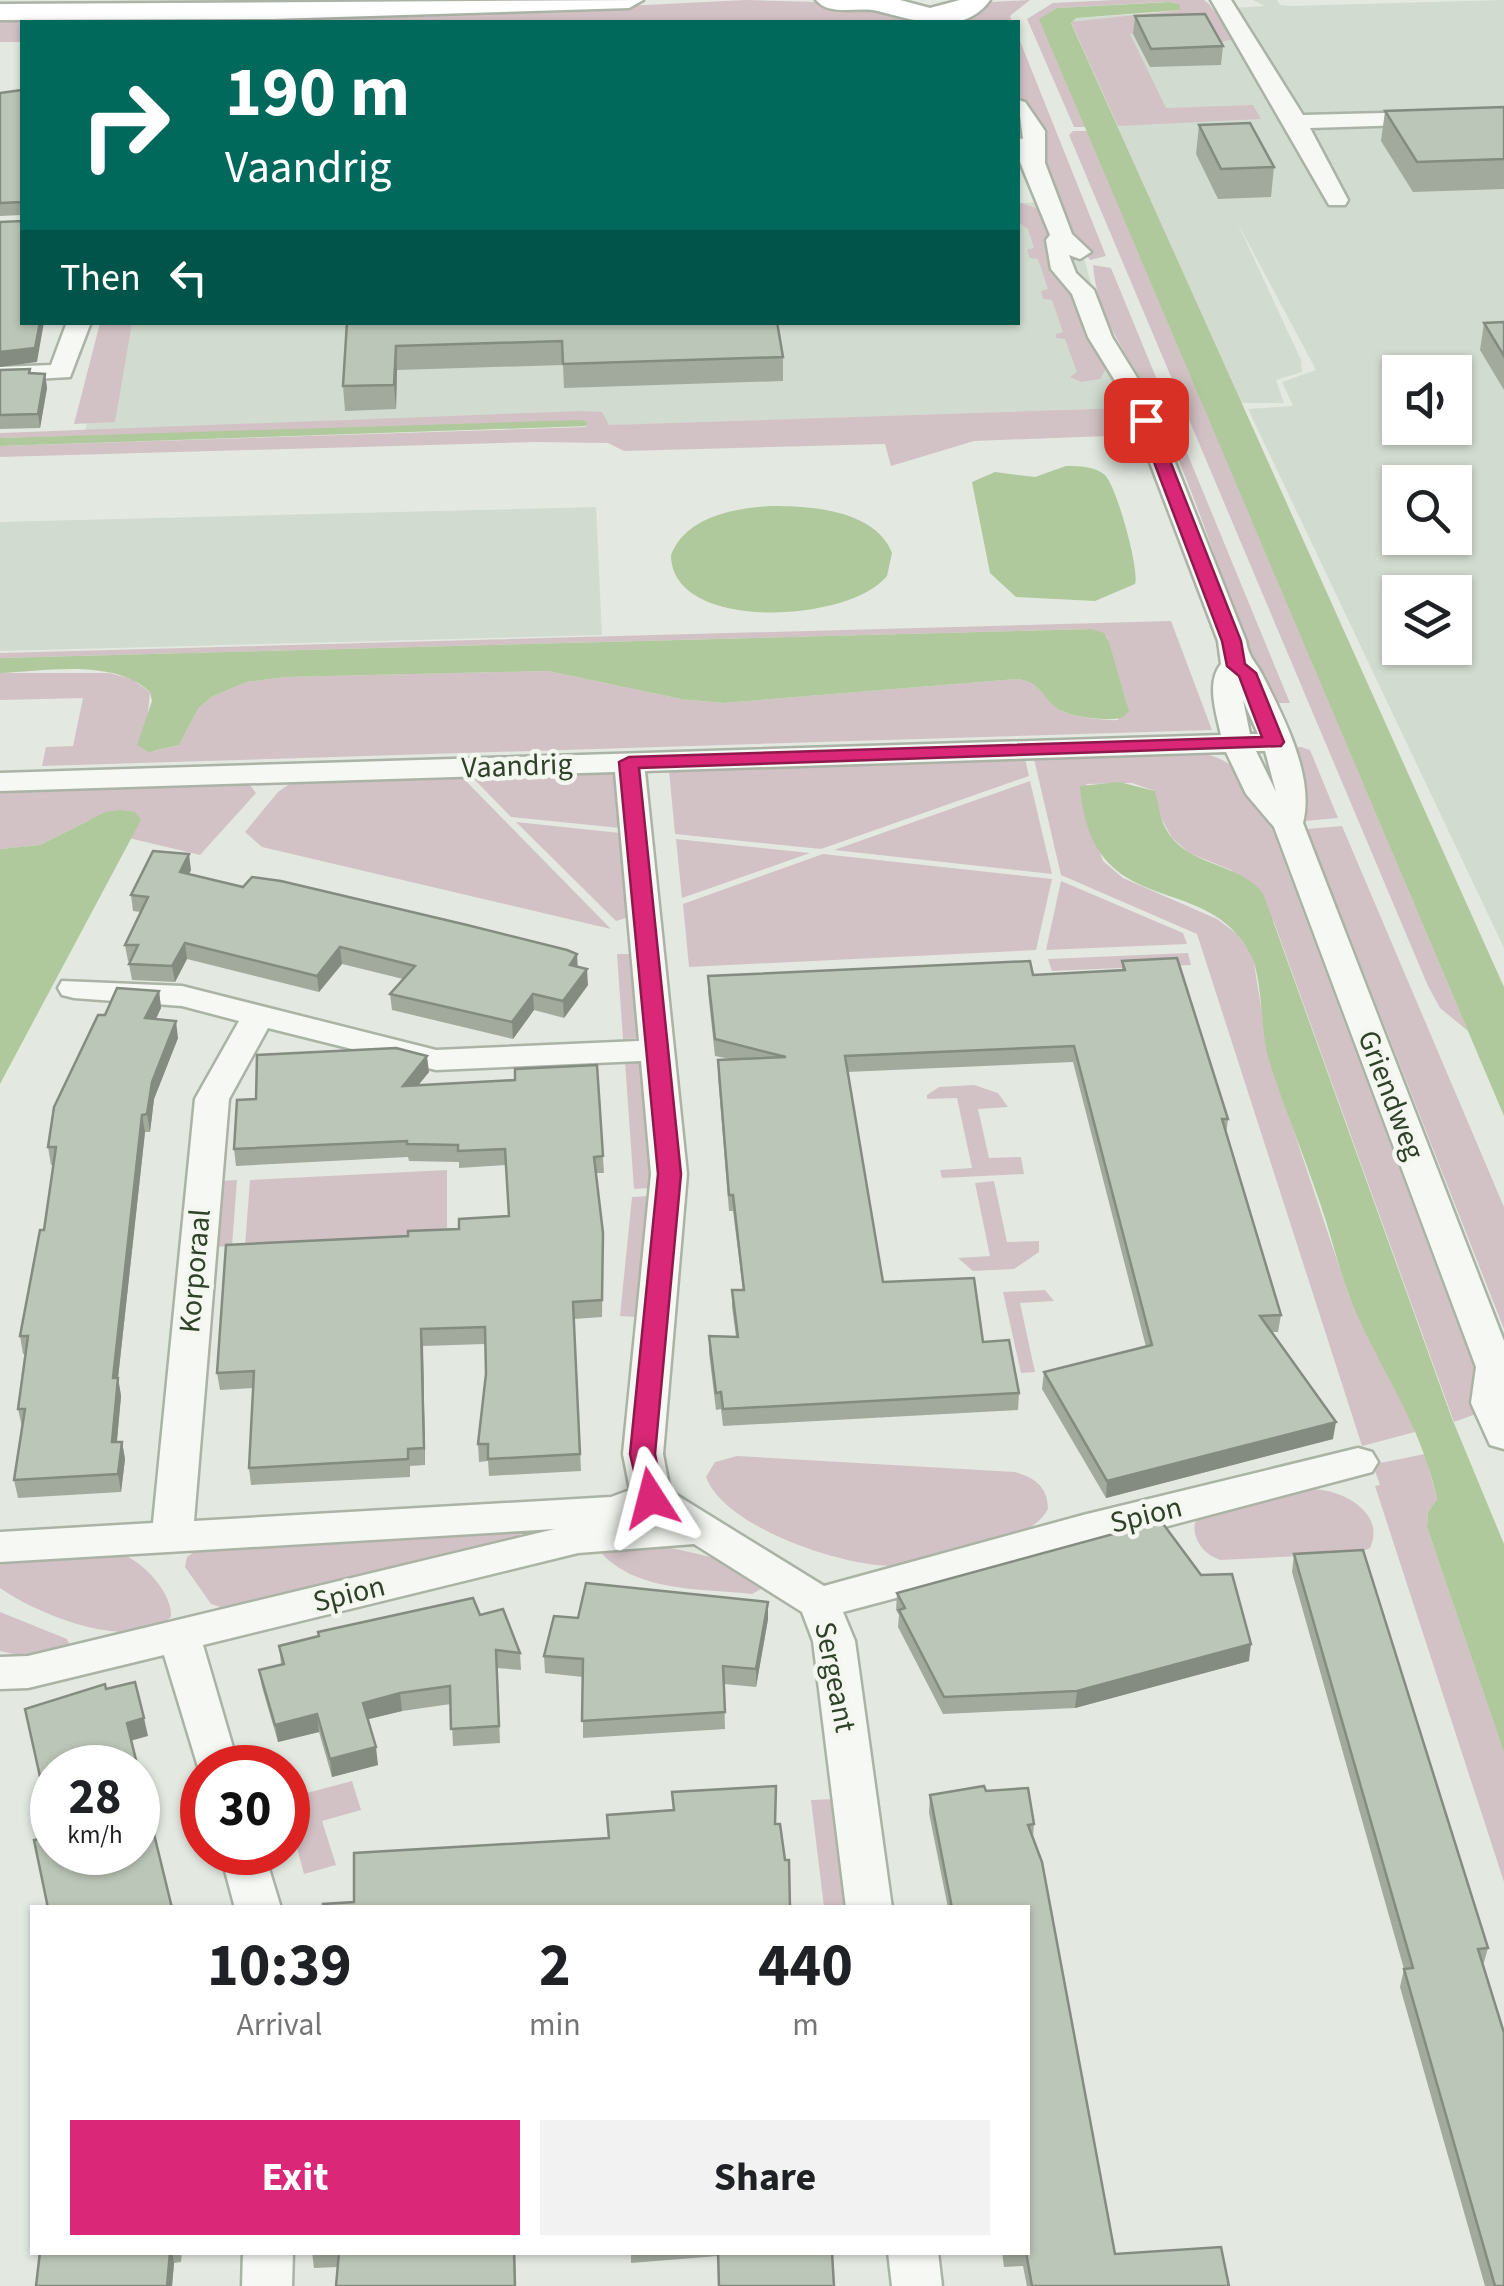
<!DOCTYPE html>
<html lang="en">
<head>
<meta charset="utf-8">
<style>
	:root { --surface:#fff; --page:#f2f2f2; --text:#202124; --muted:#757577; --accent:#db2777 }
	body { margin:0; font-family:"Source Sans 3",sans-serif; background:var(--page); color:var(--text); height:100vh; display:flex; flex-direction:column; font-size:38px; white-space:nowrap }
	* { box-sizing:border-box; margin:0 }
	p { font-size:32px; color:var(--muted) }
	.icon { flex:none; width:55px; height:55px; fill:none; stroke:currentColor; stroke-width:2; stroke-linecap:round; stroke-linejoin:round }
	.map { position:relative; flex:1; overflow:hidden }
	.drawer { position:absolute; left:30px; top:1905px; width:1000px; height:350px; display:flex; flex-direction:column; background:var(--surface); border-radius:0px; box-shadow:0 2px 8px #0004 }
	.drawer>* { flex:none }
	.banner { position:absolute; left:20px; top:20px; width:1000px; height:305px; border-radius:0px; box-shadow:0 2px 8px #0004; background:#00695c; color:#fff; overflow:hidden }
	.controls { position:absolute; left:1382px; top:355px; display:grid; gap:20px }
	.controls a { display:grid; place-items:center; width:90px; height:90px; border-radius:0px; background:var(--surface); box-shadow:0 2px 8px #0004; font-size:50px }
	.speed { position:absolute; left:30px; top:1745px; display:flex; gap:20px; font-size:50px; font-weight:700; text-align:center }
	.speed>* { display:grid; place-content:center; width:130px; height:130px; border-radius:50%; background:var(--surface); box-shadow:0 2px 8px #0004; line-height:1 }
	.speed small { font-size:25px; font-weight:400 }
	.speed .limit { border:15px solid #d22; background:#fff; color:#111 }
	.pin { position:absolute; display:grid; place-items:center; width:85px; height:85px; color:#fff; margin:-42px; border-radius:20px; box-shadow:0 5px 15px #0006 }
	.me { position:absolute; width:110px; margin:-55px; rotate:351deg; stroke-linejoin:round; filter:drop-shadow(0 0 8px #0008) }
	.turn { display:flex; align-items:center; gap:35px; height:210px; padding:0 40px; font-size:45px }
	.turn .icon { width:130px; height:130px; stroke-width:2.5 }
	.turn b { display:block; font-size:70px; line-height:85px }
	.then { display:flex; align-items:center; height:95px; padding:0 40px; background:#0003; gap:20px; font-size:38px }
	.eta { display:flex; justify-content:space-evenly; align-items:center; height:170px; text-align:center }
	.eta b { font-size:60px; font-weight:700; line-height:70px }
	.cta { display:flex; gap:20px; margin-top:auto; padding:20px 40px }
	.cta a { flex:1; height:115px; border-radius:0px; background:var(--accent); color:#fff; font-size:40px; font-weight:700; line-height:115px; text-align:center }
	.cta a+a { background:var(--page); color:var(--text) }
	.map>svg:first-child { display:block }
</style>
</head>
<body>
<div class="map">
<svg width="1504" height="2286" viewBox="0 0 1504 2286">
	<rect width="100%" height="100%" fill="#e3e9e1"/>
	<g fill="#d2dbcf" fill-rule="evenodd">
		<path d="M1253,0H1277L1280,5L1289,6L1504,0V948L1248,409L1293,406L1282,382L1316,370L1237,222L1301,360L1302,372L1276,380L1284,403H1241L1071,22L1076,18L1265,6ZM1400,372H1455V428H1400ZM1400,482H1455V538H1400ZM1400,592H1455V648H1400Z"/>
		<polygon points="1069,201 1124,408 82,443 113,323 1018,322 1018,203"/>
		<polygon points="596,507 602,635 0,651 0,522"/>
	</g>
	<g fill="#d3c2c5">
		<polygon points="746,0 850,3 929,22 228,22 231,16 439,15"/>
		<polygon points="1030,0 1010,16 1012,22 970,21 969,16 991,2"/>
		<polygon points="1114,0 1204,0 1209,4 1234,39 1220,42 1213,30 1130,34 1166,108 1253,105 1261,119 1118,126 1071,22 1181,10 1175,3 1164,2 1057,8 1040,19 1085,127 1074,127 1027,19 1053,3"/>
		<polygon points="216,16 216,22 22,22 22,42 0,42 0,18"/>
		<polygon points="1018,36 1106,256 1090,260 1075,237 1018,91"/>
		<polygon points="1073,131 1087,131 1468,1031 1440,1008 1428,986 1069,135"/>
		<polygon points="1018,202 1039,209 1089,339 1106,369 1100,379 1081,382 1070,377 1077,372 1065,339 1056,338 1056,334 1063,332 1052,300 1043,299 1041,291 1048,289 1038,259 1030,258 1027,250 1034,248 1028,229 1018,222"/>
		<path d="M1093,265L1111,268L1290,703H1268C1229,605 1197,490 1150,397C1127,353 1097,317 1093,265Z"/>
		<polygon points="100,323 132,323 115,422 74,424"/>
		<polygon points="1124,408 1134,435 974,441 891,466 885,444 624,451 608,443 535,442 0,457 0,446 586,427 587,422 0,438 0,433 583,411 602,412 609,425"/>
		<path d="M1171,621L1212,730L42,766L46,747L73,746L83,698L0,700V673H109L132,679L150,692L147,722L154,751L179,745L198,709L211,697L247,682L286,677L548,671L681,699L723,703L1017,679C1042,682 1043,700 1062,711C1073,717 1107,721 1118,720L1127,704L1107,637L1092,629L0,658V653Z"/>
		<polygon points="1301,747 1310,750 1338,818 1304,821 1301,793 1284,748"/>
		<path d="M1205,754C1242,762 1252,790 1269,821L1476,1374V1414L1454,1422L1274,922L1231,870L1189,853L1172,838L1160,816L1155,791L1132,783L1087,784L1082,801L1103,861L1123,878L1217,919L1237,934L1253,957L1269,1057L1349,1296L1412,1419L1415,1432L1362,1446L1197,934L1061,875L1034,759Z"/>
		<polygon points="1025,759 1029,776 821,849 675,834 669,771"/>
		<polygon points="615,770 620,828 511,817 470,775"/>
		<polygon points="461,776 611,929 262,847 245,832 278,792 295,780"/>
		<polygon points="247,781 256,793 200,855 129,838 141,820 89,820 40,845 0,849 0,790"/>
		<polygon points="1030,781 1052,874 834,850"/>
		<polygon points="516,822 620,833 629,917 616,921"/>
		<polygon points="1342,826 1504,1207 1504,1329 1307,829"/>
		<polygon points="676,839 810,853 682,898"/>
		<polygon points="823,854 1052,879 1036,950 689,967 683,904"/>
		<polygon points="1061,881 1183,933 1187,944 1046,950"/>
		<polygon points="1188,953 1191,965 1052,971 1048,959"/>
		<polygon points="617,954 632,954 640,1038 623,1039"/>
		<polygon points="642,1061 651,1188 634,1189 625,1062"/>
		<polygon points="974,1085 998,1093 1008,1107 978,1109 989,1158 1021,1157 1024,1174 942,1178 940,1170 972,1168 957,1098 927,1099 927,1095 939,1087"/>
		<polygon points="447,1170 447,1235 245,1246 250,1180"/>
		<polygon points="237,1180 232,1246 215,1247 220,1181"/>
		<polygon points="994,1181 1007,1242 1039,1241 1039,1252 1014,1269 973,1271 958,1258 990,1256 975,1183"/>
		<polygon points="650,1196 638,1317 620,1316 632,1197"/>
		<polygon points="1045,1290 1054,1301 1020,1303 1035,1372 1021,1373 1003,1292"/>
		<polygon points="1425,1454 1437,1499 1428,1512 1427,1527 1504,1753 1504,1882 1375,1486 1380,1485 1375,1471 1380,1463"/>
		<path d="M737,1456L1015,1472C1035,1478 1048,1487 1048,1509C1036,1532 1000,1542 976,1548C950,1554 921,1566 894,1566C844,1567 725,1528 706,1477L715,1462Z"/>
		<path d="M1310,1489C1338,1488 1387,1511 1370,1548L1359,1553L1220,1560C1203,1554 1192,1539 1195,1522L1203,1516Z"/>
		<polygon points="514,1530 520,1534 518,1539 230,1610 211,1604 185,1567 187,1557 197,1550"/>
		<path d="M658,1545L711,1557L761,1589L752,1594C701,1588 639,1593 601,1553L604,1548Z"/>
		<path d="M121,1554C143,1561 173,1594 171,1617C132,1654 37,1614 0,1588V1565L9,1560Z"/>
		<polygon points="0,1612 67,1639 70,1646 27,1657 0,1651"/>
		<polygon points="352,1781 361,1810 322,1821 336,1865 304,1874 288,1815 288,1798"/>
		<polygon points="834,1799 847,1907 824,1907 811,1800"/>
	</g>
	<g fill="#afc99c">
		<polygon points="1169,2 1179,4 1181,10 1076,18 1071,23 1504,987 1504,1116 1039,19 1057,8"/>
		<polygon points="581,420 587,422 586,426 0,446 0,438"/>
		<path d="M1066,466C1080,466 1094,466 1105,475C1116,485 1140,570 1135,584L1095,601L1016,597L990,573L972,482L995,472L1035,477Z"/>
		<path d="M772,506C812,506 875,510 892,553L887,576C849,623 671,633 671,555C686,516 735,508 772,506Z"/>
		<path d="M1092,629L1104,633L1109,642L1129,711L1122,718C1109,721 1074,718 1060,710C1042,699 1042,682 1017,679L723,703L681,699L548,671L286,677L247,682L211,697L198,709L179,745L149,752L137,745L152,701L150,692C115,658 44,671 0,673V658Z"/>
		<path d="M1119,782L1155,791C1159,804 1159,817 1166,829C1186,867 1237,861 1263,893L1451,1416L1504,1544V1753L1427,1527L1428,1512L1437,1499C1421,1422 1378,1368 1350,1298C1338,1267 1331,1234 1320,1203C1304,1155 1284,1108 1269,1060C1260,1030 1263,980 1251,955C1207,867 1091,926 1080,786Z"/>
		<polygon points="120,810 135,812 141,820 0,1084 0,849 40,845 105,812"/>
	</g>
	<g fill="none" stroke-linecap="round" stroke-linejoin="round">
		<defs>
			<g id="street">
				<polygon points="1211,0 1231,0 1303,115 1504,110 1504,122 1310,128 1348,200 1345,205 1329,205"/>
				<path d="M1018,100L1025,102L1045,131V163L1072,234L1091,252L1080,259L1069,255L1076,273L1094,290L1112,337L1149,397L1246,641C1249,658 1255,661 1262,674C1283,716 1315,776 1303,823L1504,1341V1449L1490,1445L1471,1403L1476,1367L1274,827L1246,794L1226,752L645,771L687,1174L663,1454L670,1491L824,1586L1083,1515L1358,1448L1372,1452L1378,1462L1372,1472L843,1612L855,1641L892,1908H846L813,1641L802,1612L694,1544L578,1553L203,1645L239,1768H202V1780L164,1655L28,1688L0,1689V1657L28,1656L555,1529L0,1562V1532L153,1523L195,1099L239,1021L182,1006L74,998L62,995L58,988L62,981L182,986L436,1050L639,1041L615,772L0,791V773L1221,735C1216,713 1206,682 1221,664L1218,641L1125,397L1088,337L1072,294L1051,269L1046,240L1050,235L1018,157V138L1023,139ZM1243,700L1258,734H1250ZM1256,751H1265L1276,792ZM268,1028L436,1070L641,1061L651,1174L623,1454L630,1490L611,1497L194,1521L229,1099ZM647,1514L652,1518L632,1519Z"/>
				<polygon points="67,322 91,322 70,377 0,381 0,367 51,365"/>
				<polygon points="220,1852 264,1852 281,1908 235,1908"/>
				<polygon points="243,2252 293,2252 292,2286 242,2286"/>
				<polygon points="888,2252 938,2252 942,2286 892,2286"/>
			</g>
			<g id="secondary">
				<polygon points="643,0 629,8 272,19 0,20 0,4"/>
				<path d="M816,0H900L930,8L960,0H990C963,38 914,20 878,11C859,6 830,17 816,0Z"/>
			</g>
		</defs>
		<use href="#street" stroke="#aab3a6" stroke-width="5"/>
		<use href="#secondary" stroke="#aab3a6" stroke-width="5"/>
		<use href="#street" fill="#f5f8f3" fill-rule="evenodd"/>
		<use href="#secondary" fill="#fff" fill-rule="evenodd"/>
	</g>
	<g fill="#a2aa9e">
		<polygon points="1135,16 1223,46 1221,65 1150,67 1133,34"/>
		<polygon points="22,90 22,215 0,216 0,93"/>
		<polygon points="1504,107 1504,189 1413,192 1381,141 1385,111"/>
		<polygon points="1199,125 1274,167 1271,197 1218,199 1196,154"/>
		<polygon points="347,322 783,357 783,381 564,388 563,365 397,370 396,409 345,411 343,386"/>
		<polygon points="1504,322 1504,390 1480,350 1484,323"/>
		<polygon points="30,369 31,373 45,374 47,388 40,428 0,429 0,370"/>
		<polygon points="191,870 189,874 578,967 588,985 564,1018 534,1010 513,1039 392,1010 390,994 403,979 342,964 319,992 187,959 175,982 132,980 129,964 131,961 128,961 125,945 141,912 133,911 131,895"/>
		<polygon points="1122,961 1228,1119 1226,1135 1281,1315 1278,1332 1272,1332 1333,1439 1106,1498 1042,1389 1044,1372 1146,1347 1073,1062 847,1072 883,1282 983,1342 1019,1393 1018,1410 723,1426 721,1409 716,1410 709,1353 709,1336 736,1337 732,1307 732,1290 743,1290 733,1211 729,1211 718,1076 718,1060 730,1059 715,1056 708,992 708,976 1033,975 1122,970"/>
		<polygon points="159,991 161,1008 156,1019 178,1038 154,1099 150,1132 145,1132 118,1378 121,1396 117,1442 122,1442 125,1459 121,1492 18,1498 14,1480 22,1427 18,1409 25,1354 23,1354 20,1336 44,1230 54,1165 51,1165 48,1147 105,1015"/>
		<polygon points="597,1065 604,1173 596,1173 603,1233 602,1317 574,1319 581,1471 489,1476 488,1461 479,1462 478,1444 486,1374 485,1344 423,1346 425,1465 410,1466 410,1477 251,1485 249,1468 253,1388 220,1390 217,1373 408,1236 459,1229 509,1216 506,1165 459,1168 459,1162 409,1161 408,1157 236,1166 234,1149 256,1099 429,1072 418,1085 515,1080"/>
		<polygon points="1294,1554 1488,1948 1483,1966 1504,2286 1485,2286 1400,1987 1404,1969 1292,1572"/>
		<polygon points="897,1593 1249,1661 1075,1708 943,1714 898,1627 899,1615 896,1610"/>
		<polygon points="480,1615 520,1653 521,1670 497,1668 500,1743 453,1746 451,1704 402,1711 368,1719 378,1765 332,1777 319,1732 278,1742 262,1687 259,1670 281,1664 279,1646 318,1637 318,1632"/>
		<polygon points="578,1618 768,1619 756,1687 724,1684 725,1729 583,1738 583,1677 545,1673 544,1656"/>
		<polygon points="986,1791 1034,1824 1033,1838 1115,2254 1229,2286 1027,2286 1023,2266 1004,2267 1002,2252 1028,2252 1028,1908 948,1908 929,1813 930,1795"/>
		<polygon points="40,2252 182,2252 181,2262 174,2263 172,2286 36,2286"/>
		<polygon points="312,2252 515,2252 516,2286 338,2267 314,2268"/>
		<polygon points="631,2252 832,2252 718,2256 631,2263"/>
	</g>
	<g fill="#848b81">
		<polygon points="40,322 44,322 37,362 0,367 0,352"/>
		<polygon points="396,346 397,370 396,409 394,385"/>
		<polygon points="45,374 47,388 40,428 38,414"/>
		<polygon points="189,854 191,870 182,888 180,872"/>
		<polygon points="185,943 187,959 175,982 172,966"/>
		<polygon points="340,947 342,964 319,992 317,976"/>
		<polygon points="577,954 578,971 570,965"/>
		<polygon points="587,969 588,985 564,1018 563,1001"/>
		<polygon points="159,991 161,1008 148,1035 145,1018"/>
		<polygon points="533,994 534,1010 513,1039 512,1022"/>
		<polygon points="176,1021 178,1038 154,1099 150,1132 147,1114 152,1082"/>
		<polygon points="427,1056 429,1072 404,1103 403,1086"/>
		<polygon points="142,1115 145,1132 116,1396 113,1378"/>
		<polygon points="421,1329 423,1346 425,1465 424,1448"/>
		<polygon points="118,1378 121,1396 115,1460 112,1442"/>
		<polygon points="1336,1422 1333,1439 1106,1498 1107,1481"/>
		<polygon points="122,1442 125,1459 121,1492 118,1474"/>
		<polygon points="768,1602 768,1619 756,1687 756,1669"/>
		<polygon points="1251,1644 1249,1661 1075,1708 1077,1691"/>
		<polygon points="400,1693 402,1711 365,1720 363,1703"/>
		<polygon points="317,1714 319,1732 278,1742 275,1725"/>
		<polygon points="144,1718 148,1736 130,1741 127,1723"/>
		<polygon points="376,1747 378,1765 332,1777 330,1759"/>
		<polygon points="170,2252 172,2252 174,2263 172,2286 167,2286"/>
	</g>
	<g fill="#bcc6b8" stroke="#848b81" stroke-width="2.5" fill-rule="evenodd">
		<polygon points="1205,14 1223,46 1151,49 1135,16"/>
		<polygon points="22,90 22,202 0,203 0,93"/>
		<polygon points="1504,107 1504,159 1417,162 1385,111"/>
		<polygon points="1250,123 1274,167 1221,169 1199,125"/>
		<polygon points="22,221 22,322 40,322 35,348 0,352 0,222"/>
		<polygon points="347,322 777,322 783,357 563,364 562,341 396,346 394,385 343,386"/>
		<polygon points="1504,322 1504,356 1484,323"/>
		<polygon points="30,369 29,373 45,374 38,414 0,415 0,370"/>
		<polygon points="153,851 189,854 180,872 243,887 252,877 281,881 467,925 567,950 577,954 570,965 587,969 563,1001 533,994 512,1022 390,994 415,966 340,947 317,976 185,943 172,966 129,964 138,945 125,945 148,897 131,895"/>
		<polygon points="1177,958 1228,1119 1222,1119 1281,1315 1260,1316 1336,1422 1107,1481 1044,1372 1152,1345 1074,1046 845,1056 883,1282 974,1278 983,1342 1009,1340 1019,1393 723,1409 721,1392 716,1393 709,1336 738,1337 732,1290 744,1290 733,1195 729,1195 718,1060 786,1057 715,1039 708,976 1030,961 1033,975 1125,970 1122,961"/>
		<polygon points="117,988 159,991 145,1018 176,1021 152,1082 147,1114 142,1115 113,1378 118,1378 112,1442 122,1442 118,1474 14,1480 25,1409 18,1409 28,1336 20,1336 40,1230 44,1230 56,1147 48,1147 54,1107 98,1015 105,1015"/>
		<polygon points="396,1048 427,1056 403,1086 515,1080 515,1069 597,1065 603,1156 594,1157 603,1233 602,1300 573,1302 580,1454 488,1459 488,1444 478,1444 486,1374 485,1327 421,1329 424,1448 408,1449 408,1459 249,1468 254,1371 217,1373 226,1245 408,1236 408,1231 459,1229 459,1219 509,1216 505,1149 458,1151 458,1145 407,1144 407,1141 234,1149 237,1100 256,1099 257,1055"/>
		<polygon points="1161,1521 1201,1575 1232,1574 1251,1644 1077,1691 944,1697 899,1610 905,1608 897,1593"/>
		<polygon points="1363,1550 1488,1948 1478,1949 1504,2033 1504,2286 1495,2286 1404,1969 1413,1968 1294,1554"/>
		<polygon points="586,1583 768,1602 756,1669 723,1666 725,1712 582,1721 583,1659 544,1656 554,1616 578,1618"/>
		<polygon points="473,1598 480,1615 503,1609 520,1653 496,1650 499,1726 451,1729 450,1686 400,1693 363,1703 376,1747 330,1759 317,1714 275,1725 259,1670 284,1664 279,1646 319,1636 318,1632"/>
		<path d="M135,1682L144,1718L127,1723L172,1908H48L34,1840L45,1838L37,1801L45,1799L25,1709L105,1684L106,1689ZM52,1768H138V1852H52Z"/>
		<polygon points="776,1786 775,1824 780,1824 785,1860 789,1860 790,1908 323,1908 323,1904 354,1902 354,1853 609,1838 607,1815 674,1810 672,1792"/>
		<polygon points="984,1786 986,1791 1028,1788 1034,1824 1028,1825 1042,1862 1115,2254 1221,2247 1229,2286 1032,2286 1026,2252 1028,2252 1028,1908 952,1908 930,1795"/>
		<polygon points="40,2252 170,2252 167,2286 36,2286"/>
		<polygon points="339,2252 514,2252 515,2286 336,2286"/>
		<polygon points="718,2252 832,2252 834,2286 719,2286"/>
	</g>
	<polygon fill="#db2777" stroke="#8e194d" stroke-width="2.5" points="1146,415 1154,420 1241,641 1245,664 1256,673 1284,742 1281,746 639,768 681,1174 655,1454 664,1498 651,1508 642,1505 630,1454 658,1174 619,762 629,757 1262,737 1239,676 1227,666 1222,641 1138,420"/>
	<g text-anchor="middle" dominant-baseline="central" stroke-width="9" stroke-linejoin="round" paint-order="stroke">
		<g font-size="30" fill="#304129" stroke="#f3f7f0">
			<text transform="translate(517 766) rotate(-2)">Vaandrig</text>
			<text transform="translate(1391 1095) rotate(69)">Griendweg</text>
			<text transform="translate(195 1271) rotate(-85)">Korporaal</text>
			<text transform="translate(1146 1515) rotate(-14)">Spion</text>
			<text transform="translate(349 1594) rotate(-14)">Spion</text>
			<text transform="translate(835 1677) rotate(79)">Sergeant</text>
		</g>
	</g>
</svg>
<div class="controls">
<a><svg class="icon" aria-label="sound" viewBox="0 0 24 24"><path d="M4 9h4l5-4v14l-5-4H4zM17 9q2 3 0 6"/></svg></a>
<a><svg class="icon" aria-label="search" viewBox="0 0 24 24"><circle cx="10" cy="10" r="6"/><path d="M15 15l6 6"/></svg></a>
<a><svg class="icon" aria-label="layers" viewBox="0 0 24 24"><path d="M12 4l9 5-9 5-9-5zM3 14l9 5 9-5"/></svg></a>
</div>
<div class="speed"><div>28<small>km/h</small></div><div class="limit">30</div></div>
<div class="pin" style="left:1146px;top:420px;background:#d93025"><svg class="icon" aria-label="arrive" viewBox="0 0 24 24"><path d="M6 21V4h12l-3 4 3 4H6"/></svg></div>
<svg class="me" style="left:651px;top:1498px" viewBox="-20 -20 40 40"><path d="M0-17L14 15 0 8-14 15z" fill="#db2777" stroke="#fff" stroke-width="4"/></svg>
<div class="banner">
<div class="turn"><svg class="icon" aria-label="right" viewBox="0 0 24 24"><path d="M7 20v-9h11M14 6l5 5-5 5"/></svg><div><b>190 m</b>Vaandrig</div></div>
<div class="then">Then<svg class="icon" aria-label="left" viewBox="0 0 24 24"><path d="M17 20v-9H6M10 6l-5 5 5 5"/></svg></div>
</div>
<section class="drawer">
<div class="eta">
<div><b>10:39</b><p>Arrival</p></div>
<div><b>2</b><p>min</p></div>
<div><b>440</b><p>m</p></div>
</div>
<div class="cta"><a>Exit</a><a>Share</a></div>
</section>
</div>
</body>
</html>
